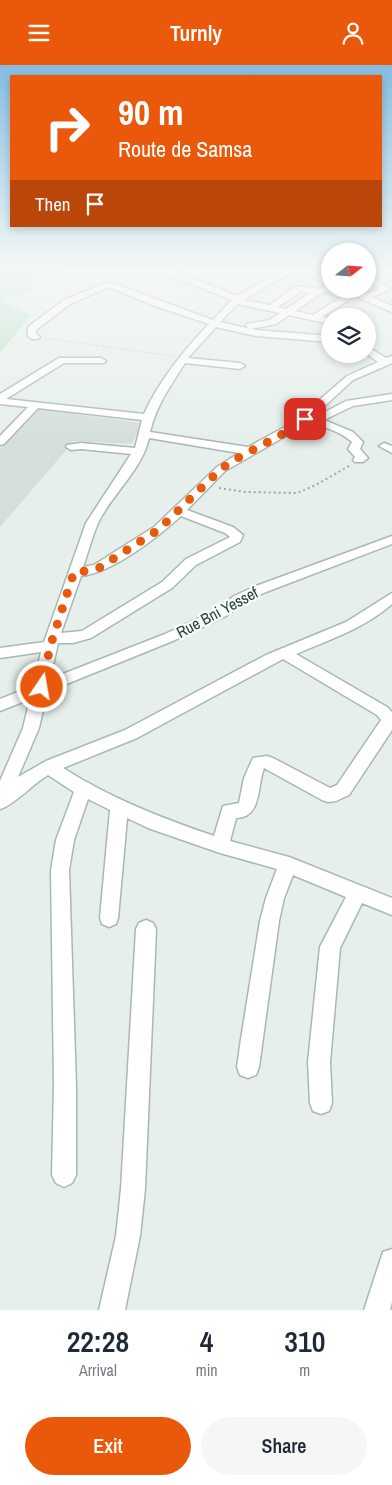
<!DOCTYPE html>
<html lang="en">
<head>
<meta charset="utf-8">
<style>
	:root { --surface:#fff; --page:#f6f6f7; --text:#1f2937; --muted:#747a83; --accent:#ea580c }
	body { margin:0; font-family:"Archivo Narrow",sans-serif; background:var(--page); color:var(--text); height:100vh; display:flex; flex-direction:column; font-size:19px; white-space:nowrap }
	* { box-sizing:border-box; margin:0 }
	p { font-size:16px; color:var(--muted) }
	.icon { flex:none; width:28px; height:28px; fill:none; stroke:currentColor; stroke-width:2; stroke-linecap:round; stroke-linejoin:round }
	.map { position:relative; height:1245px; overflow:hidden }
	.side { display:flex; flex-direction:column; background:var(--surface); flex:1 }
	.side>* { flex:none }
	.hud { position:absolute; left:10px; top:10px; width:372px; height:152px; border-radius:0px; box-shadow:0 2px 8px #0003; background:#ea580c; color:#fff; overflow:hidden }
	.needle { width:32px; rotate:73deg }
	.controls { position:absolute; left:321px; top:178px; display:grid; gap:10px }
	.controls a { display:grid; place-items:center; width:55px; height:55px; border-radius:50%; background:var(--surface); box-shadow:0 2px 8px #0003; font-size:25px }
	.pin { position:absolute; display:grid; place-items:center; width:42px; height:42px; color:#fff; margin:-21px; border-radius:10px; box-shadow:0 2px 8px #0006 }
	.me { position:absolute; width:55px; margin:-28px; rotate:12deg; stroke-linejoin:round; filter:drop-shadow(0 0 4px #0008) }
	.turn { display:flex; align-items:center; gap:18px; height:105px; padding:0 25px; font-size:22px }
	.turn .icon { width:65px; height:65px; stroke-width:2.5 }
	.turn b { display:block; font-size:35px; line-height:42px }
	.then { display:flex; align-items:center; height:48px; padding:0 25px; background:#0003; gap:10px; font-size:19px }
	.eta { display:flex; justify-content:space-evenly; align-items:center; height:85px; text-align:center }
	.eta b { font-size:30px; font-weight:600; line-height:35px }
	.action { display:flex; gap:10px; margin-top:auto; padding:10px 25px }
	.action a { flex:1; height:58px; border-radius:30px; background:var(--accent); color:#fff; font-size:20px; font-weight:600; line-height:58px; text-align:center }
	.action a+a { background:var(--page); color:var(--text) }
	header { display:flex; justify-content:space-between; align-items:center; height:65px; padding:0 25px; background:var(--accent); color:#fff; font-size:22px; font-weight:600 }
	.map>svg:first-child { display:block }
</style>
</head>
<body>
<header><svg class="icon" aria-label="menu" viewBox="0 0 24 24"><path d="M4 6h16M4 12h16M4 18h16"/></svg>Turnly<svg class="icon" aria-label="person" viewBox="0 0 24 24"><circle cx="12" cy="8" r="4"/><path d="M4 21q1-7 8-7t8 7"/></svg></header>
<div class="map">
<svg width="392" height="1245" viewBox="0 0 392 1245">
	<rect width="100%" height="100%" fill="#e6efeb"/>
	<polygon fill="#d4dfda" points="37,344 142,358 132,379 74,376 0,462 0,384"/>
	<polygon fill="#bfe0c8" points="0,203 73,204 24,218 33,224 1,236 31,250 0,288"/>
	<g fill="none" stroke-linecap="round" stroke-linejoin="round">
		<defs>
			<g id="minor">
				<path d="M288,203H305L330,214V219L296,205L243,235L270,240L296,221L317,224L330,221V224L333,225L320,229L295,246L313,250L348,228L342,224H352L365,229L380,224L368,216V209L392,203V207L373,212L391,224L372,232L392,241V247L355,231L322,252L330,253V259L289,250L276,259L250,264L246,261L247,259L270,255L280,248L238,239L220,257L256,265L330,271V277L256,271L216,262L188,293L240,298L245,301L240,304L185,298C171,320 156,341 150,367L248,382L294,357L347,311L378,297L367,289L368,282L386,293L392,291V298L353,315L315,350L321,349L346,336L392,329V335L353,341L324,355L353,367L363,377L360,384L368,393L363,397H355L353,395L355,392L348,384L352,377C341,367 325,362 310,357L225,406L187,445L233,462L243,470L240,477L196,500L172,523L91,573L73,578H58L50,614L165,569L216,545L234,531L256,521L392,471V479L266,527L244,537L226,551L175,575L47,627L39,663L18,712L46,696L125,665L266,590L346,557L392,528V539C365,563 329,575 296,589L387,642L392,647V665L349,730L336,736L328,737L322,735L264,703C257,721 262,753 236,753L230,776L289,792L392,833V850L362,838L340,883L330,997L332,1038L329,1046L321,1049L313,1046L310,1038L308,997L320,882L346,832L293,810L284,833L279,856L259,1002L256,1010L248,1013L240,1010L237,1002L241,974L260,856L266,833L277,804L220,788L148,763L127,753L118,853L116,859L109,862L102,859L100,853L110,745L88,734L74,775L69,805L76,1021V1110L72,1118L64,1122L56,1118L52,1110L54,1021L51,805L56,775L74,727L48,710C34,718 13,741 0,744V716L23,663L30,634L0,646V634L33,621L41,587L0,593V583L44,577L86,458L131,389L81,384L71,385L66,382L67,380L81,378L135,383L142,355L38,343L4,379L0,380V371L28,342L0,339V329L59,293H101L106,296L104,298H64L6,334L144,349C159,316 183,286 209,259L155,241L109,222L70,239L36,265V268L40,272L38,274H32L28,271V262L64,235L109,217L213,255L232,235L163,208V204H169L237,231ZM301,226L310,228L286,244L278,242ZM149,373L239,388L217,402L154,462L94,500L83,502C88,488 92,472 98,458C112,429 142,405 149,373ZM181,451L225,468L230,472L186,494L162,517L82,566L61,568L81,511C112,508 158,472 181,451ZM283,594L377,650L381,655L337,720L330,723L273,693L267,691L253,693L244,713L239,738L223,741L214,771C161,753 110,733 63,703L137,673Z"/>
				<polygon points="384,378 392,381 392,388 379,381"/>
				<polygon points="146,855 153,858 156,864 145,1124 140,1171 125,1245 99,1245 116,1171 121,1124 136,864 139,858"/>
				<polygon points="392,1184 392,1237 390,1245 364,1245 383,1187"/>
			</g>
		</defs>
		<use href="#minor" stroke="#a8b8b2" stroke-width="3"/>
		<polyline stroke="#86b3a5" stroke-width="1" stroke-dasharray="1 2.5" stroke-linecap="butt" points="44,273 173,291"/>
		<polyline stroke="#86b3a5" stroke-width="2" stroke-dasharray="2 3" stroke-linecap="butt" points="219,423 245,427 297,428 316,420 349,401"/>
		<use href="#minor" fill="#fff" fill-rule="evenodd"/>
	</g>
	<linearGradient id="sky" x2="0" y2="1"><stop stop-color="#84bce0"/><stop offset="0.54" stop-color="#f4f8f6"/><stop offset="1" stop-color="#f4f8f6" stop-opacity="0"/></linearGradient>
	<rect width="392" height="377" fill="url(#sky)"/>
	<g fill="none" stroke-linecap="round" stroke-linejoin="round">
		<polyline stroke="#ea580c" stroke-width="9" stroke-dasharray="0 16.2" points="42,622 50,582 74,507 88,506 99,503 158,465 221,404 234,395 292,364 305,354"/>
	</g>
	<g text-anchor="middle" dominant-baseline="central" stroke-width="5" stroke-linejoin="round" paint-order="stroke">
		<g font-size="16" fill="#24423a" stroke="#f7fbf9">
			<text transform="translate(217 547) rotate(-28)">Rue Bni Yessef</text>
		</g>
	</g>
</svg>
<div class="controls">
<a><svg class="needle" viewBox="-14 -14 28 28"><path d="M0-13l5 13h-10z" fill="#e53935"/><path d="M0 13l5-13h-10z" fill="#747a83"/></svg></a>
<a><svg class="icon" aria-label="layers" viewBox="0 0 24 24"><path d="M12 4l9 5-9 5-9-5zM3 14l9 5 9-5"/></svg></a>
</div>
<div class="pin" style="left:305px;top:354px;background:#d93025"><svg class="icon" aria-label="arrive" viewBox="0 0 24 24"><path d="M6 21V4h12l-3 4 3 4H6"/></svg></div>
<svg class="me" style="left:42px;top:622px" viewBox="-20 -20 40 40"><circle r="17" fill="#ea580c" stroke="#fff" stroke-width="3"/><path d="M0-11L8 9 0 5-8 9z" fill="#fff"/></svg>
<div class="hud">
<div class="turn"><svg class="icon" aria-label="right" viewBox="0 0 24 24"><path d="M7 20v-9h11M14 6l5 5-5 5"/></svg><div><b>90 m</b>Route de Samsa</div></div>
<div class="then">Then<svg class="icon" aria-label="arrive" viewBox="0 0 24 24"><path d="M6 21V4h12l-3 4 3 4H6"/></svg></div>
</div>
</div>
<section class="side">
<div class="eta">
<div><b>22:28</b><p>Arrival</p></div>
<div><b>4</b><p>min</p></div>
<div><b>310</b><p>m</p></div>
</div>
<div class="action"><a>Exit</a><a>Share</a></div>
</section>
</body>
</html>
